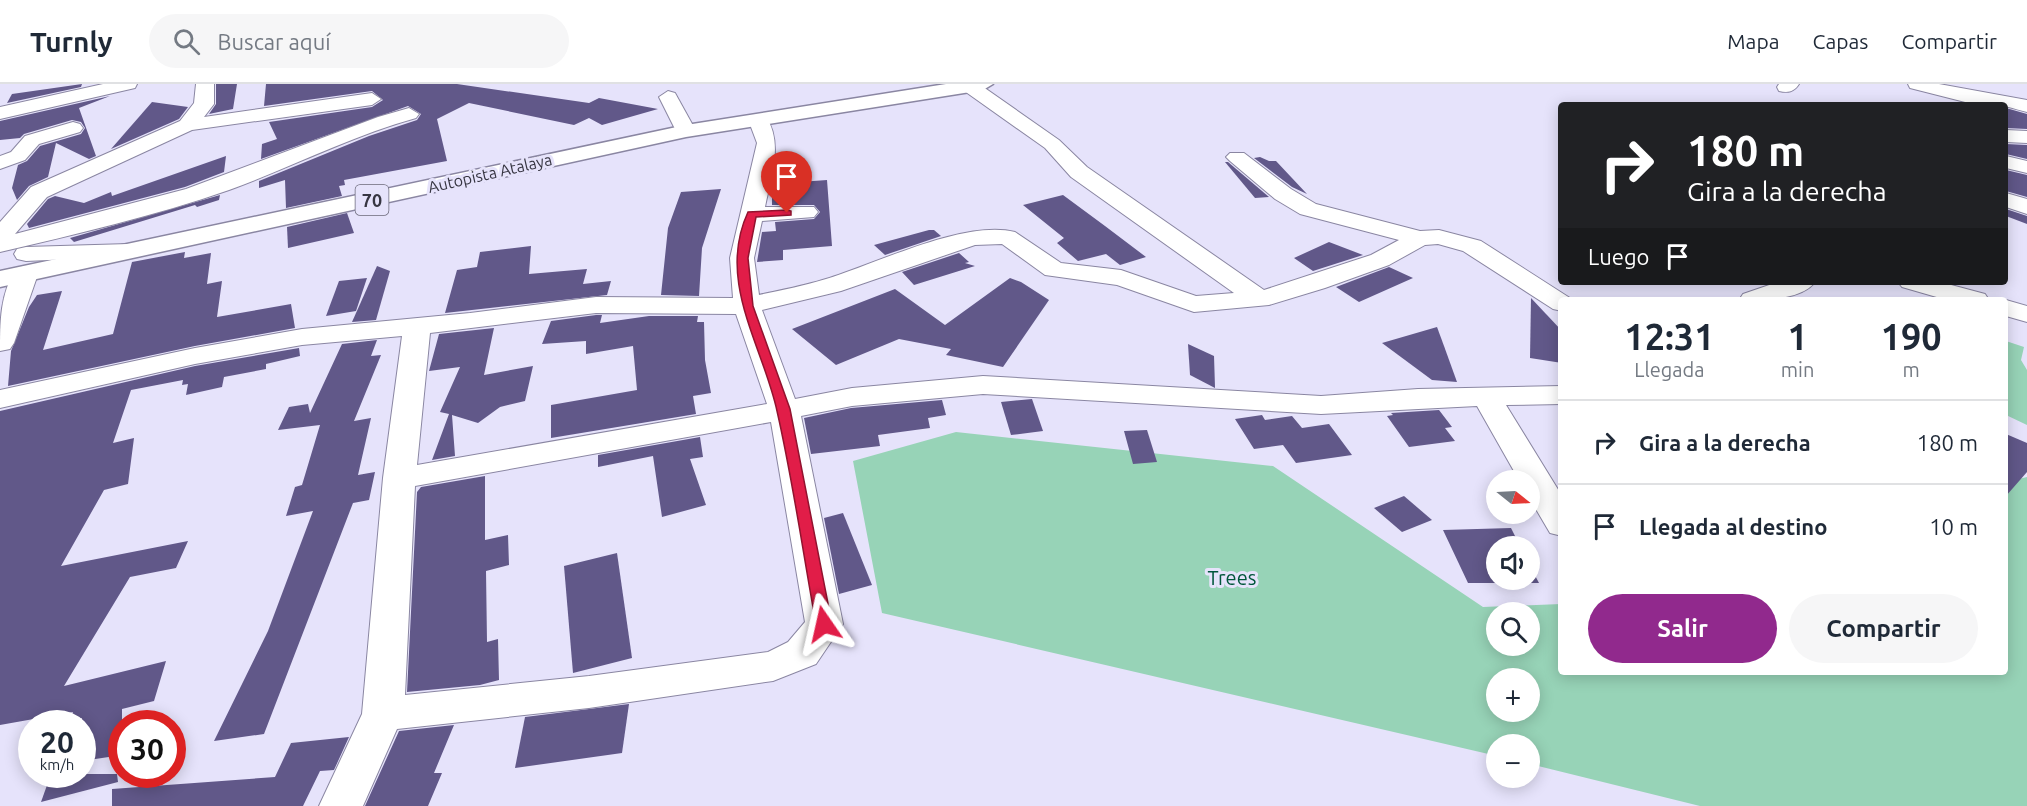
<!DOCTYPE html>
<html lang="es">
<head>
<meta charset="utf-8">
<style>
	:root { --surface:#fff; --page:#f6f6f7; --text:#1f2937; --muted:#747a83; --line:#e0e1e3; --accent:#91298d }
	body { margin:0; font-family:Ubuntu,sans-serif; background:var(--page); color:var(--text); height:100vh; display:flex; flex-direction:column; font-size:22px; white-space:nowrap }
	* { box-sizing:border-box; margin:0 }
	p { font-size:20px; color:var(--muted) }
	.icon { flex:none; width:33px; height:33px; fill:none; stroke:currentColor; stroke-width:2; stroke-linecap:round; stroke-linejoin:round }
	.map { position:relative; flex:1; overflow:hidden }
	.sheet { position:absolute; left:1558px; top:213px; width:450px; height:378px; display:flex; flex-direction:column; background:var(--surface); border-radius:6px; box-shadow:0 3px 15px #0003 }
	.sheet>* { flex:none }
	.hud { position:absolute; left:1558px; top:18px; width:450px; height:183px; border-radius:6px; box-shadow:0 3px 15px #0003; background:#202124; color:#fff; overflow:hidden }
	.needle { width:39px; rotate:108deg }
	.buttons { position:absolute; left:1486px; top:386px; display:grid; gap:12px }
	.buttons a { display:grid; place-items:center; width:54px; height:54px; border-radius:50%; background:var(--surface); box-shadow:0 3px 15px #0003; font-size:30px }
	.speed { position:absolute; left:18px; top:626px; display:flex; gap:12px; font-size:30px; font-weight:700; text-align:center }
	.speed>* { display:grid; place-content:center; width:78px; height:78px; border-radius:50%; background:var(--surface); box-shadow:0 3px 15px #0003; line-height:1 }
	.speed small { font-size:15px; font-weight:400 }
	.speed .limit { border:9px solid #d22; background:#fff; color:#111 }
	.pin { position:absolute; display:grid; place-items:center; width:51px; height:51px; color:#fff; margin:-62px -26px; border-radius:50% 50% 50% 0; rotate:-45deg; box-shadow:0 0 6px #0007 }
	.pin .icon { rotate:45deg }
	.me { position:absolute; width:66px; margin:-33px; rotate:349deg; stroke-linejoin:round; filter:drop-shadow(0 0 4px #0008) }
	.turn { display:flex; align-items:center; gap:21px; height:126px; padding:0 30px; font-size:27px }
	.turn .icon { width:78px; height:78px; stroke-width:2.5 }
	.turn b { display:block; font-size:42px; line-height:51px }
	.then { display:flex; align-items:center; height:57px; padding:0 30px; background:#0003; gap:12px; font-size:22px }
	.eta { display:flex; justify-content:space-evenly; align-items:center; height:102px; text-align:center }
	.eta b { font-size:36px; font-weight:700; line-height:42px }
	.action { display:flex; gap:12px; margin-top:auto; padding:12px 30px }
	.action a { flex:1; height:69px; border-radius:36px; background:var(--accent); color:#fff; font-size:24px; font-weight:700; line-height:69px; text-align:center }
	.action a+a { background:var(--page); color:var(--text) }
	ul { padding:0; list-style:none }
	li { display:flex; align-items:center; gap:18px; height:84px; padding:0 30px; border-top:2px solid var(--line) }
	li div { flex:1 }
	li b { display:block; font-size:22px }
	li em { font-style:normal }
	header { display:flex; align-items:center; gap:36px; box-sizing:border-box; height:84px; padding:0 30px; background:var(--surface); border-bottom:2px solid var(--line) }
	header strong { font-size:28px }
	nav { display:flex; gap:33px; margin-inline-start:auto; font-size:21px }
	.search { width:420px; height:54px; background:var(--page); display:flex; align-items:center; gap:15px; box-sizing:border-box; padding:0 21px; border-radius:33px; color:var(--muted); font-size:22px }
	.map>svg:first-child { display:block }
</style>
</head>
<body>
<header>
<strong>Turnly</strong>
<div class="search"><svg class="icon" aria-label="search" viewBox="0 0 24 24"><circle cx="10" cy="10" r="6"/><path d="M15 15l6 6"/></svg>Buscar aquí</div>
<nav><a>Mapa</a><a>Capas</a><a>Compartir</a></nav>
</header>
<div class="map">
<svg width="2027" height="722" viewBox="0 0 2027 722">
	<rect width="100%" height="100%" fill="#e6e3fb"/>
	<g fill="#97d3b7" fill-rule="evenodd">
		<polygon points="2006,257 2024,263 2021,276 2027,286 2027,341 2006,331"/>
		<path d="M956,348L1273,382L1483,523L1561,520L1562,588H2006V398L2027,393V722H1700L1530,680V660H1497V672L882,529L853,377ZM1497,528H1530V561H1497ZM1497,594H1530V627H1497Z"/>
	</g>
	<g fill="#615889">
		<polygon points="82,0 81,3 7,19 12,10"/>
		<polygon points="216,0 237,0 233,25 209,30 216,20"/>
		<polygon points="266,0 457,0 589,19 599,14 658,25 602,41 589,34 574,41 469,19 437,35 447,77 344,96 345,101 339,102 342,112 286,124 285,96 259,104 259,97 369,52 417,36 421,30 408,22 261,75 262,60 277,55 269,38 372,23 383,16 372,7 264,22"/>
		<polygon points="110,12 79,24 96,72 89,75 56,59 48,93 29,102 17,116 12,104 18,81 27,77 40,62 81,50 85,44 81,38 72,36 24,50 20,54 0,56 0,37"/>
		<polygon points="152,18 188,23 179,35 111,65"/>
		<polygon points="2006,24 2027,30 2027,45 2006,44"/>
		<polygon points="2006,60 2027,61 2027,75 2006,70"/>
		<polygon points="226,72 224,88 185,103 29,144 27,140 48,115 55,112 84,119 111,108 112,112"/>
		<polygon points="1260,73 1269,77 1276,77 1307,110 1292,103 1254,74"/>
		<polygon points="1225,78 1228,78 1269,113 1255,114"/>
		<polygon points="2006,86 2027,91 2027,113 2006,107"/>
		<polygon points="827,96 832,162 783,166 783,176 757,178 762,148 776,147 775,138 814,135 820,128 814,121 772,121 772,100"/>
		<polygon points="721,105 702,164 699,212 661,211 668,144 681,108"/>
		<polygon points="220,111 219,116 197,123 195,121 74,158 70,154"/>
		<polygon points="1063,111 1105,142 1146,173 1120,181 1106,170 1078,177 1057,159 1064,154 1023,121"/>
		<polygon points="2006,125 2027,132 2027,140 2006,132"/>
		<polygon points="347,129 354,149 288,164 287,143"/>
		<polygon points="929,146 934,146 941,152 885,171 874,161"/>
		<polygon points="1329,158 1363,171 1313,187 1294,174"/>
		<polygon points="531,162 529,190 587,185 583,200 611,197 607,211 445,229 457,186 477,183 480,168"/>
		<polygon points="185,168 184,174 211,169 207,200 222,197 217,233 291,220 295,244 195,262 8,302 11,267 29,223 37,211 62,207 43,266 113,250 132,178"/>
		<polygon points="959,169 969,178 965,179 975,182 914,201 902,188"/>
		<polygon points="377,182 390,187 376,236 352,238"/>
		<polygon points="1389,183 1413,194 1359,218 1336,203"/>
		<polygon points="367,194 356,227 326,232 339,197"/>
		<polygon points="1010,194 1021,198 1049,216 1003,283 946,271 951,265 899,255 836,281 792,245 895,205 945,241"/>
		<polygon points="1531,214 1562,247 1562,279 1530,274"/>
		<polygon points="596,231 602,231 600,239 649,232 698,232 697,238 704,238 705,276 711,309 693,312 696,330 551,354 551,321 637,306 633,262 586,270 586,257 542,260 551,237"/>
		<polygon points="1437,243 1444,262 1457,298 1432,296 1382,259"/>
		<polygon points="494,244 484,291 533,282 525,317 500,323 478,339 452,331 455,372 432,376 449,330 440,328 460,283 429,287 439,250"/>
		<polygon points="377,256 371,272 381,271 354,337 371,334 358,391 375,388 369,416 353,419 264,650 214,657 268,547 313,427 286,432 295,403 302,401 320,341 278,346 289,323 308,320 310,329 342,260"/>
		<polygon points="1188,260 1214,272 1215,304 1190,291"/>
		<polygon points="299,264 300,272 266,280 266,285 224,293 222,303 186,311 188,300 182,301 183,296 131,306 113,359 134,354 128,400 104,406 61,482 188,457 176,484 130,493 64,602 166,577 154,617 122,625 122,671 82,677 82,634 69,638 73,628 0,641 0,327 195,282"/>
		<polygon points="1032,315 1043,347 1011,351 1001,318"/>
		<polygon points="942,316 946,331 928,334 930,344 878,351 880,362 811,370 804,334 851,324"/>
		<polygon points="1439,326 1452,343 1445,344 1455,357 1409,363 1387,332 1393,331 1391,329"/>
		<polygon points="1262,331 1265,336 1292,332 1302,344 1329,340 1352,371 1296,379 1283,361 1254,365 1235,335"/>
		<polygon points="1147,346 1157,378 1133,380 1124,347"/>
		<polygon points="2006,350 2027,359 2027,388 2006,412"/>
		<polygon points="700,353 703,373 690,375 706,421 662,433 653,372 598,383 598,371"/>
		<polygon points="485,392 485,456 508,451 509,481 486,487 487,558 498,555 499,596 480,601 407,608 417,408 421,403"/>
		<polygon points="1404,412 1432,436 1402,448 1374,424"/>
		<polygon points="843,429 872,501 839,510 824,434"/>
		<polygon points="1511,444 1520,462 1497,462 1497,495 1530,495 1530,482 1539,499 1468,499 1443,446"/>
		<polygon points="617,469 632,574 573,589 564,482"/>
		<polygon points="629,620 622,669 515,684 525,633"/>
		<polygon points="454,641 434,689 442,689 428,722 365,722 399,647"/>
		<polygon points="349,653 334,686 320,687 303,722 112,722 112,705 275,693 291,659"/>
		<polygon points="51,690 117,690 118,698 41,718"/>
	</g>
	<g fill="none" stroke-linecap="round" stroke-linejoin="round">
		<defs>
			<g id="street">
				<polygon points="103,0 137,0 135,4 0,35 0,23"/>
				<path d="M196,0H214V20L204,33L372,9L381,15L372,21L192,46L47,113L15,150L186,105L378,33L409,24L419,30L416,34C351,52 292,83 229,106C154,132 77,150 0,168V138L31,103L180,37L194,19Z"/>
				<path d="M962,0H979L1059,56L1087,83L1264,206L1371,171L1399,156L1300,130L1275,115L1230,77L1226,73L1230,69H1244L1291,105L1316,120L1420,147L1439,146L1481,157L1573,216H1562V227L1553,225L1463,167L1438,160L1425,161L1389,181L1325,204L1269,221L1194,228L1117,201L1045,191L1002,160L975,161L841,207L762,226L795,315L852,304L983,292L1321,312L1418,305L1562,302V320L1506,321L1562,412V452L1550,449L1530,415V396H1519L1477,322L1321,330L983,310L852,322L801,332L843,540L816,580L773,597L589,624L397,645L363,722H319L362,630L383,394L402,252L302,261L195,280L0,324V306L195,264L302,245L470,229L596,213L733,214L730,174L757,59L748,35L751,31H765C784,59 771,92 765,123H814L818,128L814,133L762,137L754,174L759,211C781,206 804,202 826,195C876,180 965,135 1015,148L1061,179L1121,186L1196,212L1234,209L1071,93L1045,64L963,6ZM596,229L736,230L767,320L417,381L430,249ZM771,338L805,538L788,558L768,568L589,592L405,611L415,402Z"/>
				<path d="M1779,0H1799C1794,8 1788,9 1779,7L1777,3Z"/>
				<path d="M1908,0H1939L2027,16V28C2010,24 1994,16 1977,21L1910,4Z"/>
				<polygon points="668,7 675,9 696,47 693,51 679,51 676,47 659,13"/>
				<polygon points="73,38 80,40 83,44 80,48 39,60 25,76 0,85 0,72 11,68 25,52"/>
				<polygon points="2006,46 2027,47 2027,59 2006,58"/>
				<polygon points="2006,72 2027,77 2027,89 2006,84"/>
				<polygon points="2006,109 2027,115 2027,130 2006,123"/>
				<polygon points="129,160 138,162 141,167 138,172 26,177 17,175 14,170 17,165 26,163"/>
				<path d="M25,182L34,185L38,190L14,259L10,265L0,267C0,238 0,210 16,185Z"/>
				<path d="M1778,198H1815C1801,217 1760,216 1739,216L1743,210Z"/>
				<polygon points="1898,198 1940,198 1985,210 1989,216 1947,216 1902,203"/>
				<polygon points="2006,216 2027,222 2027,238 2006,232"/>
			</g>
			<polygon id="primary" points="946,0 993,0 983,6 686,53 0,203 0,187 686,41"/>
		</defs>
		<use href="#street" stroke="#8a86a2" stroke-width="2"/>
		<use href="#primary" stroke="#8a86a2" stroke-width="3"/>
		<use href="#street" fill="#fff" fill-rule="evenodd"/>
		<use href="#primary" fill="#fff" fill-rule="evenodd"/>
	</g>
	<path fill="#e11d48" stroke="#92132f" stroke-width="1.5" d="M787,126L791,127V131L756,133L748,174L753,222L790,325L832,540L824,546L816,540C803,469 793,397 777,327C763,262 716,197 748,128Z"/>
	<g text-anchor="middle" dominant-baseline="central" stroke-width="6" stroke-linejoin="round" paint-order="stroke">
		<g font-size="16" fill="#373642" stroke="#e6e3fb">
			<text transform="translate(490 89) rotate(-13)">Autopista Atalaya</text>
		</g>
		<rect fill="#e6e3fb" stroke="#6c6a7a" stroke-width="1.5" x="355.5" y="101" width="33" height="30" rx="4.5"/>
		<g font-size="18" font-weight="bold" fill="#373642">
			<text x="372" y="116">70</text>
		</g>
		<g font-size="20" fill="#00563b" stroke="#e6e3fb">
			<text x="1232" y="493">Trees</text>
		</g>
	</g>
</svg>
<div class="buttons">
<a><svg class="needle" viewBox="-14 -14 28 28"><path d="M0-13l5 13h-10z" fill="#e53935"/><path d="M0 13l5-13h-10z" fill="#747a83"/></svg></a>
<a><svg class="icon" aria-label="sound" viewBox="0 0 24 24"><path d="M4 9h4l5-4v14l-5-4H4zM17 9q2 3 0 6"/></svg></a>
<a><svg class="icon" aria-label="search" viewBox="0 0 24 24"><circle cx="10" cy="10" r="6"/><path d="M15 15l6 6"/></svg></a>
<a>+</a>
<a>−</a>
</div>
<div class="speed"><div>20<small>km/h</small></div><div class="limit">30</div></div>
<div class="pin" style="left:787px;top:129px;background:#d93025"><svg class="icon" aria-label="arrive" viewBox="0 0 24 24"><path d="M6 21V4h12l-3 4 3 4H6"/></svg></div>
<svg class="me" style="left:824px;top:540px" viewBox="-20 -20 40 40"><path d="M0-17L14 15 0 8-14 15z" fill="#e11d48" stroke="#fff" stroke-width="4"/></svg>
<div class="hud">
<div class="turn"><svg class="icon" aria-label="right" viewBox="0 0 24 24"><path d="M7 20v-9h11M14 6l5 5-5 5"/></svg><div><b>180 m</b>Gira a la derecha</div></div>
<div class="then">Luego<svg class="icon" aria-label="arrive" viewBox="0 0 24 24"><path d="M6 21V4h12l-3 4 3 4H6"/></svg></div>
</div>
<section class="sheet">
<div class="eta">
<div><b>12:31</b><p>Llegada</p></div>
<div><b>1</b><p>min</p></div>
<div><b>190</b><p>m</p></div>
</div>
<ul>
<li><svg class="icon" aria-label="right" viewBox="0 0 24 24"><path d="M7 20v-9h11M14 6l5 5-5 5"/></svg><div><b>Gira a la derecha</b></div><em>180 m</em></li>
<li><svg class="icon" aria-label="arrive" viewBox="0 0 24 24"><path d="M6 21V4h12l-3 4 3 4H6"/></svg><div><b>Llegada al destino</b></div><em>10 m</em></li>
</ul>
<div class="action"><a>Salir</a><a>Compartir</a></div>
</section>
</div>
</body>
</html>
